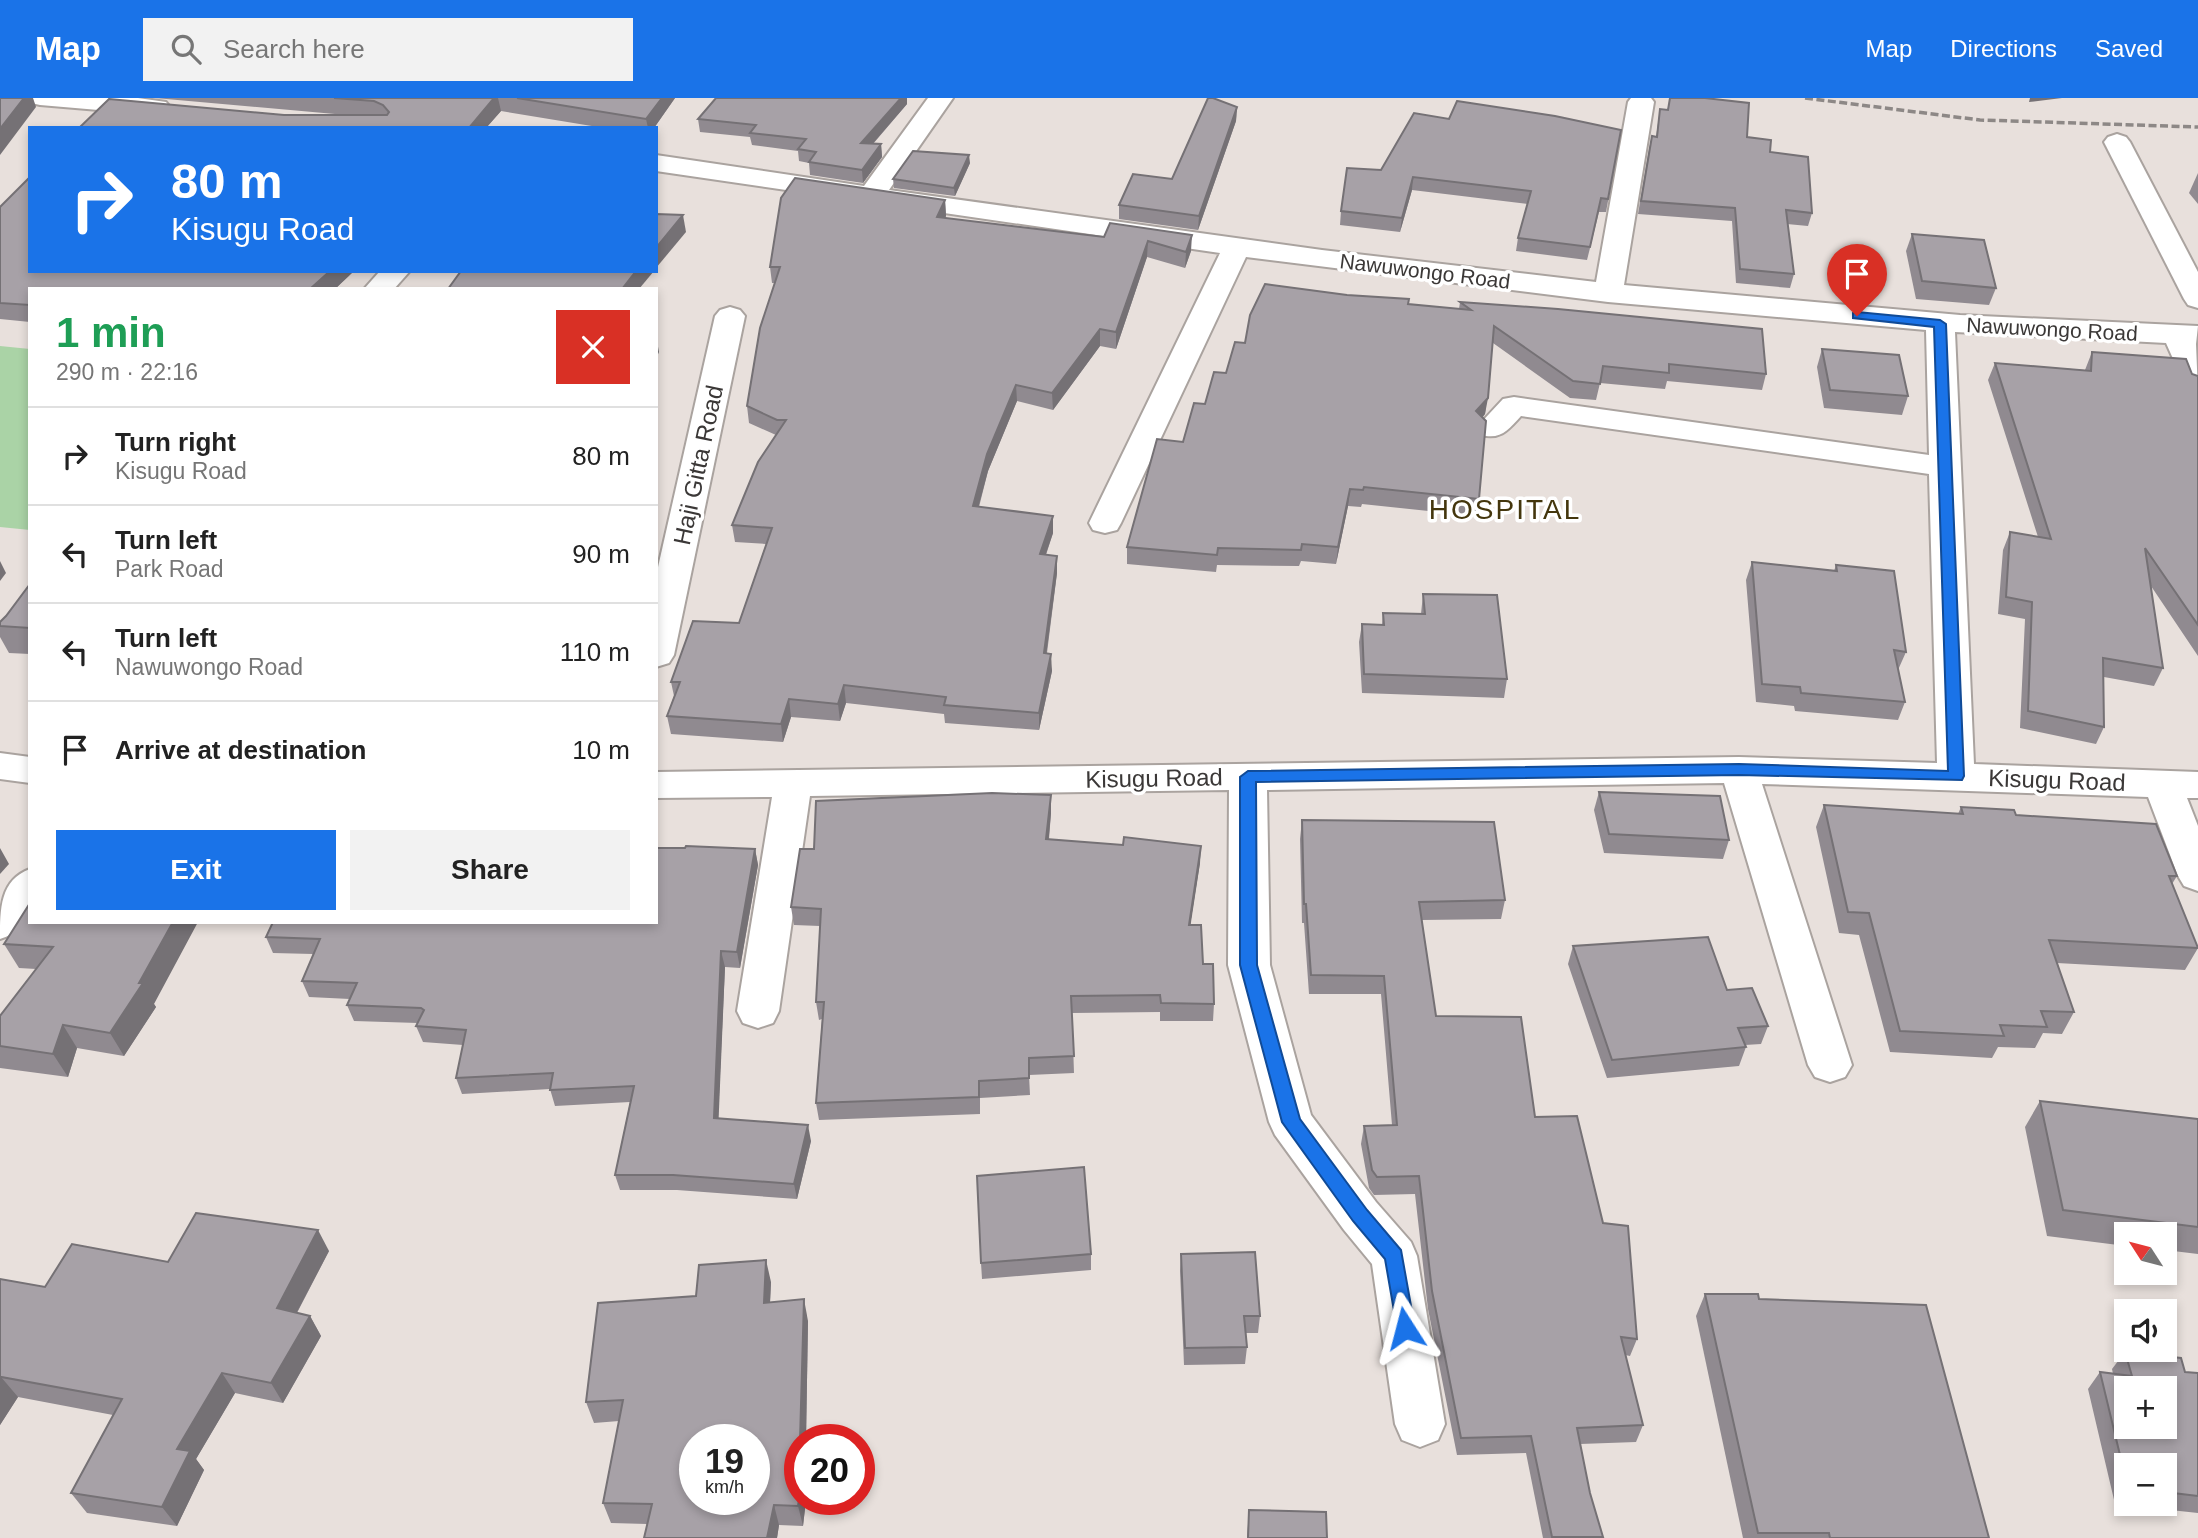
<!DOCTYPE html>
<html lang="en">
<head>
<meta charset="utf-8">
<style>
	:root { --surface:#fff; --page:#f2f2f2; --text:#222; --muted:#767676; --line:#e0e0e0; --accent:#1a73e8 }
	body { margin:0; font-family:Helvetica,sans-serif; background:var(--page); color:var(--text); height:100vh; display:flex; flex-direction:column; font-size:26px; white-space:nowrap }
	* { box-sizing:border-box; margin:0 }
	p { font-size:23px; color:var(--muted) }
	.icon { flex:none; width:38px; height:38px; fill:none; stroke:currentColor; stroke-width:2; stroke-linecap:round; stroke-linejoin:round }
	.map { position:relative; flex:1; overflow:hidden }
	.sheet { position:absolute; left:28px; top:189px; width:630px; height:637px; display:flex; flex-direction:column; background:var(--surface); border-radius:0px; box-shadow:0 4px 10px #0003 }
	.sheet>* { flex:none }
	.hud { position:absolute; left:28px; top:28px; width:630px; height:147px; border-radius:0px; box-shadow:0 4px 10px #0003; background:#1a73e8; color:#fff; overflow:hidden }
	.needle { width:46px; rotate:306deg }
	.tools { position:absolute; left:2114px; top:1124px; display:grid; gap:14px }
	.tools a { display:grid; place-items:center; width:63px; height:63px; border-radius:0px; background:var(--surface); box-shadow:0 4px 10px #0003; font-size:35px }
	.speed { position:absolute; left:679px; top:1326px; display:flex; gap:14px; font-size:35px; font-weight:700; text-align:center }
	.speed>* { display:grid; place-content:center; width:91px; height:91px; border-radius:50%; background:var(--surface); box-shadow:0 4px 10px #0003; line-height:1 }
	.speed small { font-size:18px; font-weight:400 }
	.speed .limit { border:10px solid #d22; background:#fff; color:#111 }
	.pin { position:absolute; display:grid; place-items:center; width:60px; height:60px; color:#fff; margin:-72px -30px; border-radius:50% 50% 50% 0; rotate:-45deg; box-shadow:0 0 7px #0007 }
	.pin .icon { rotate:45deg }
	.me { position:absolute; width:77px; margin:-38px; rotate:351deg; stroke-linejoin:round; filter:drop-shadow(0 0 5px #0008) }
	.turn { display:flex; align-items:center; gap:24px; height:147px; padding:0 28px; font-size:32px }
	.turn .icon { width:91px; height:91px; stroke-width:2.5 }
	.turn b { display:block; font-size:49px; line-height:60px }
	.round { display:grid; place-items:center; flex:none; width:74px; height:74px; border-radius:0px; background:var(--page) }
	.head { display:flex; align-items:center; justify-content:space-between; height:119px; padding:0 28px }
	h1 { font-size:42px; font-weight:700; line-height:52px; color:#1e9e55 }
	.primary-button { display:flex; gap:14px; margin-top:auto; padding:14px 28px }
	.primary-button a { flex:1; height:80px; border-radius:0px; background:var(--accent); color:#fff; font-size:28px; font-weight:700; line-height:80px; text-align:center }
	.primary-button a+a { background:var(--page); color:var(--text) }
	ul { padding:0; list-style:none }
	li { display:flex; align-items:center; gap:21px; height:98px; padding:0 28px; border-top:2px solid var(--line) }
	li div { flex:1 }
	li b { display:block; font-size:26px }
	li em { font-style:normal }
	header { display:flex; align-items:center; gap:42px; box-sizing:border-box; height:98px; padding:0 35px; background:var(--accent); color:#fff }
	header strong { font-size:33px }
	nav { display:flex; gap:38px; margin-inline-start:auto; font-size:24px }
	.search { width:490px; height:63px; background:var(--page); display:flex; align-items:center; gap:18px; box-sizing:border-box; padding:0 24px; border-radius:0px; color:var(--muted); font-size:26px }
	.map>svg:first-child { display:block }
</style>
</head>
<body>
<header>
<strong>Map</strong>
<div class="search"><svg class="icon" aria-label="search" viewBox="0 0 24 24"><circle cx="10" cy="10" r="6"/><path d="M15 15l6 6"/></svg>Search here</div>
<nav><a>Map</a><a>Directions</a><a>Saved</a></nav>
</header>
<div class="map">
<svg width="2198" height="1440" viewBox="0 0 2198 1440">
	<rect width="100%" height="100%" fill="#e8e0dc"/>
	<polygon fill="#aad3a6" points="0,248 30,251 30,432 0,429"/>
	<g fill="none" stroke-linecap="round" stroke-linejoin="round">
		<defs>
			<g id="minor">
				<polygon points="28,0 138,0 166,4 170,9 166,14 157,17 40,7 31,5"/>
				<path d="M928,0H953L889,92L1322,152L1596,184L1628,4L1631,0H1651L1654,4L1624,187L1960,217L2198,228L2196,246L2198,295L2187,292L2166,245L1955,234L1974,666L2198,674V700H2187L2198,728V793L2184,788L2178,778L2148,699L1762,686L1852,967L1845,979L1830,984L1815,979L1808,967L1724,685L1267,692L1270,867L1311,1017L1376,1104L1411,1144L1417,1158L1445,1326L1438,1342L1420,1349L1402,1342L1395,1326L1372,1166L1344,1132L1275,1037L1269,1024L1228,867L1229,692L810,698L779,913L773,925L758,930L743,925L737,913L772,699L656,700V674L1739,659L1937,665L1929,376L1521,318C1508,332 1501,342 1481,337L1476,330L1503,301L1514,299L1929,357L1926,232L1608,204L1246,159L1121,425L1117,432L1105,435L1093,432L1089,425L1220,155L656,73V57L864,88Z"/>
				<polygon points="2117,36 2126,39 2130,44 2198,174 2198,210 2188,207 2184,201 2104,44 2108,39"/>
				<polygon points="380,173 410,173 394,191 364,191"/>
				<polygon points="730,209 740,212 745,218 674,557 669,565 656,569 656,478 715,218 720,212"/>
				<polygon points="0,655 30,659 30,685 0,681"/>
				<path d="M30,771C30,802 36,830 0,841C0,811 0,782 30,771Z"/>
			</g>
		</defs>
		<use href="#minor" stroke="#aaa39f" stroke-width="4"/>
		<use href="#minor" fill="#fff" fill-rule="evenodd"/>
		<polyline stroke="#8d8886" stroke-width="3.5" stroke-dasharray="8 3.5" stroke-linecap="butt" points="1805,0 1980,22 2198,29"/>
	</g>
	<g fill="#908a90" fill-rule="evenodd">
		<polygon points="155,0 675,0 654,30 604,30 501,13 486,30 79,30 284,17 346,17"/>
		<polygon points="716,0 907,0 907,6 873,46 881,46 882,59 863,85 810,77 809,65 799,63 798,53 752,47 750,39 700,34 698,21"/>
		<polygon points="1237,9 1236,23 1198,132 1119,121 1119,107 1172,81"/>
		<polygon points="1660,11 1747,39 1770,54 1812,115 1808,128 1787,126 1794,176 1790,190 1736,185 1732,123 1638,116 1649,51 1652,38 1656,39"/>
		<polygon points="1449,21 1621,32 1606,114 1599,114 1587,162 1516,153 1518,140 1528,106 1412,92 1400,134 1340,127 1341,113"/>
		<polygon points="970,65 955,98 894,90 893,81"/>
		<polygon points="2198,75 2198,106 2189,95"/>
		<polygon points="945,102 946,118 945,120 1104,139 1110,125 1191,153 1185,170 1147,159 1116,251 1100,248 1053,312 1017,303 988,373 979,409 1053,418 1053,435 1046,457 1057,458 1057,475 1047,555 1052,573 1039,632 945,625 944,616 846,605 840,623 791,619 783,644 671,636 667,618 674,598 671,584 739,525 766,446 735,444 732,427 776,337 749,325 747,308 775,185 772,185 770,169"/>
		<polygon points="0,109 30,173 354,173 335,191 30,191 30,224 0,221"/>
		<polygon points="1912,136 1996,190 1989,207 1916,201 1906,153"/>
		<polygon points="1460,204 1766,276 1762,292 1667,283 1665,291 1600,285 1596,302 1570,300 1493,245 1485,316 1482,320 1479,401 1476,418 1362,406 1361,409 1348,408 1336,466 1301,463 1299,468 1217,467 1216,474 1127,466 1127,449 1205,306 1245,245 1408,206 1459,211"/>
		<polygon points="1822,251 1908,298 1902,317 1824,310 1817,269"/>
		<polygon points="2092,254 2198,278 2198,558 2151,488 2163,570 2154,588 2104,579 2104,629 2096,646 2020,630 2025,521 1998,516 2003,452 2010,434 2038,439 1988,282 1995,265 2085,272"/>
		<polygon points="1752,464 1834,473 1836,467 1906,554 1898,572 1905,604 1898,622 1795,613 1794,608 1756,604 1746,482"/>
		<polygon points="1423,496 1507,581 1504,600 1362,595 1359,544 1362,526 1382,527 1383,515 1421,516"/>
		<polygon points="0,528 30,530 30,556 9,555 0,539"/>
		<polygon points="1599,694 1729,742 1723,761 1604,755 1594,712"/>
		<polygon points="1824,707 1958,716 1961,709 2016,717 2177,778 2172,786 2198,850 2185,872 2057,865 2074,914 2062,936 2043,935 2035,950 1998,949 1992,960 1890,954 1859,837 1839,835 1816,729"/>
		<polygon points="1051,715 1049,741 1200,765 1190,827 1214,906 1213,923 1160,923 1160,914 1072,915 1074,975 1029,977 1030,997 980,1000 980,1016 819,1022 816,1005 822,921 819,922 816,904 820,828 794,827 791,809 814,751"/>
		<polygon points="1302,722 1505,802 1501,821 1422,822 1436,918 1535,1019 1603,1125 1637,1241 1630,1258 1625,1257 1643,1327 1636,1344 1580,1346 1590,1395 1602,1440 1543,1440 1526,1355 1457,1357 1428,1211 1415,1096 1374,1097 1369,1090 1361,1046 1364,1028 1392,1027 1381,896 1309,896 1304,825 1302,825 1300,741"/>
		<polygon points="755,751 758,767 740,870 725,869 718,1020 811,1043 797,1101 677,1092 620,1092 615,1077 630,1004 555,1008 550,991 462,996 456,980 463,947 423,944 416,928 418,925 354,923 347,907 350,901 309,899 302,883 313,856 273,855 266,839"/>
		<polygon points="30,805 154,906 156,909 124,958 77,950 68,979 0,970 0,918 36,871 19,870 4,846"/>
		<polygon points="1573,848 1727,892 1768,928 1761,946 1745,947 1746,949 1739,968 1607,980 1568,866"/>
		<polygon points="2040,1003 2198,1021 2198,1156 2165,1152 2165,1136 2126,1136 2126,1148 2047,1138 2025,1029"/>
		<polygon points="329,1153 297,1215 310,1218 321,1238 283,1305 235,1295 196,1361 204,1372 177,1428 87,1415 71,1395 113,1317 18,1299 0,1327 0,1181 45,1189"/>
		<polygon points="1091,1156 1091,1172 982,1181 981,1165"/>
		<polygon points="1181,1156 1260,1218 1258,1235 1246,1235 1247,1249 1245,1266 1184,1267 1180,1173"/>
		<polygon points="771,1184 770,1204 808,1223 806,1342 800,1342 800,1402 806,1402 803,1428 779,1427 777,1440 644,1440 647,1426 611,1425 603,1405 619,1323 594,1325 586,1304 696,1198"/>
		<polygon points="1705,1196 1759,1201 1989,1440 1743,1440 1696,1218"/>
		<path d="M2125,1254L2185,1274L2198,1275V1415L2115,1406L2088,1291L2100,1274L2113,1276L2112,1271ZM2126,1367H2165V1405H2126Z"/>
		<polygon points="1249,1412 1327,1440 1247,1440"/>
	</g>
	<g fill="#757175">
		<polygon points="24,0 33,0 36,9 0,57 0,31"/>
		<polygon points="494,0 498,0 501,13 486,30 469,30"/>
		<polygon points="662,0 675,0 654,30 648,30 646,21"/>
		<polygon points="901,0 907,0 907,6 862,58 861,45"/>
		<polygon points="2030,0 2062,0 2029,4"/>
		<polygon points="1237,9 1236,23 1198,132 1199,118"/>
		<polygon points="881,46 882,59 863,85 862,72"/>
		<polygon points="969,57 970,65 955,98 954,90"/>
		<polygon points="1413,79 1412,92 1400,134 1402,120"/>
		<polygon points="945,102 946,118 938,135 937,119"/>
		<polygon points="683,117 686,134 656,170 656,150"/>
		<polygon points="1192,137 1191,153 1185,170 1186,154"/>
		<polygon points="1148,143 1147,159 1116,251 1116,234"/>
		<polygon points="330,173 354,173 335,191 310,191"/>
		<polygon points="636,173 654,173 639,191 622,191"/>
		<polygon points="1100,231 1100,248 1053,312 1052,295"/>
		<polygon points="656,238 659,254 656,261"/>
		<polygon points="1016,287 1017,303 988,373 974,425 973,408 987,356"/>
		<polygon points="1488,300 1485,316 1473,330 1476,313"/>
		<polygon points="1350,391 1348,408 1336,466 1338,449"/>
		<polygon points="1053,418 1053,435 1040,473 1040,456"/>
		<polygon points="1057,458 1057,475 1044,573 1044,555"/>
		<polygon points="0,463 6,475 0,483"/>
		<polygon points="1051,556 1052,573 1039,632 1039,615"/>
		<polygon points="844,587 846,605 840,623 838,606"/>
		<polygon points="789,601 791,619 783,644 781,626"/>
		<polygon points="1051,697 1051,715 1047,759 1046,741"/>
		<polygon points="1201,748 1200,765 1188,844 1189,827"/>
		<polygon points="0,750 9,766 0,776"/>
		<polygon points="755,751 758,767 740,870 737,854"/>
		<polygon points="173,824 198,824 154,906 156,909 124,958 110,935"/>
		<polygon points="721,853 725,869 718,1035 714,1020"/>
		<polygon points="63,927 77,950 68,979 53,956"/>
		<polygon points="808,1027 811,1043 797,1101 794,1086"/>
		<polygon points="318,1132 329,1153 288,1231 277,1210"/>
		<polygon points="766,1162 771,1184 769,1226 764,1205"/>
		<polygon points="804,1201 808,1223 806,1342 800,1342"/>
		<polygon points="310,1218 321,1238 283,1305 271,1285"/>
		<polygon points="222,1275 235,1295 196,1361 204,1372 177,1428 162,1409 177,1351"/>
		<polygon points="1,1279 18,1299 0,1327 0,1282"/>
		<polygon points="800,1395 800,1402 806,1402 803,1428 798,1408"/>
		<polygon points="774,1407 779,1427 777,1440 767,1440"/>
	</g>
	<g fill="#a7a1a7" stroke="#757175" stroke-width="2" fill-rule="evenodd">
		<polygon points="0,0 24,0 0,31"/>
		<polygon points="334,0 494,0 469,30 79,30 109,1 284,17 387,17 389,14 383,7 374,3"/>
		<polygon points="517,0 662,0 646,21"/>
		<polygon points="716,0 901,0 861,45 881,46 862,72 809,64 816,54 798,51 806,41 750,35 756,27 698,21"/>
		<polygon points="1208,0 1213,0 1237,9 1199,118 1119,107 1133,76 1172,81"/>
		<polygon points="1670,0 1705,0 1749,5 1747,39 1771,42 1770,54 1808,59 1812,115 1786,112 1794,176 1740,171 1735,110 1641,103 1652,38 1657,39 1660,11 1668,12"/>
		<polygon points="1457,3 1555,18 1621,32 1608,101 1601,100 1590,149 1518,140 1531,93 1413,79 1402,120 1341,113 1347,70 1381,72 1414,15 1449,21"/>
		<polygon points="913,53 969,57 954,90 893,81"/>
		<polygon points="30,79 30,173 330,173 310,191 30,191 30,207 0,205 0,109"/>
		<polygon points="795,80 945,102 937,119 1104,139 1110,125 1192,137 1186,154 1148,143 1116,234 1100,231 1052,295 1016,287 987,356 973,408 1053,418 1040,456 1057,458 1044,555 1051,556 1039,615 944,607 946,599 844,587 838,606 789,601 781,626 667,618 680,584 671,584 693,523 739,525 772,430 732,427 758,364 786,322 777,322 747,308 760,230 780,169 770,169 781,100"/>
		<polygon points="656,116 683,117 656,150"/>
		<polygon points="1912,136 1984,142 1996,190 1922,183"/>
		<polygon points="461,173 636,173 622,191 448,191"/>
		<polygon points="1265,186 1347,197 1409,201 1408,206 1471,212 1460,204 1558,211 1762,231 1766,276 1669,266 1669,275 1603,268 1600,286 1573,283 1494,228 1488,300 1476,313 1486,323 1479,401 1364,389 1363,392 1350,391 1338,449 1302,446 1301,452 1218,450 1217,457 1127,449 1157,341 1183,344 1194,305 1205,306 1214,274 1226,275 1235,244 1245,245 1250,217"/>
		<polygon points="1822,251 1899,257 1908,298 1830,292"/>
		<polygon points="2092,254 2186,261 2192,276 2198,278 2198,527 2145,450 2163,570 2103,560 2104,629 2028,613 2032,504 2006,499 2010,434 2051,441 1995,265 2091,273"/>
		<polygon points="1752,464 1837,473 1836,467 1894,473 1906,554 1894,552 1905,604 1801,595 1800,589 1762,586"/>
		<polygon points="30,486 30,530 0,528 0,524 6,518"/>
		<polygon points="1423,496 1497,497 1507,581 1364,576 1362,526 1384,527 1383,515 1425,516"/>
		<polygon points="1599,694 1720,698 1729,742 1609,736"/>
		<polygon points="992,695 1051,697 1046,741 1123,747 1124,739 1201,748 1189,827 1201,827 1203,866 1213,866 1214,906 1161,905 1160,897 1071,898 1074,958 1029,960 1029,980 979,983 979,999 816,1005 824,904 816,904 821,811 791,809 800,751 814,751 816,703"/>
		<polygon points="1824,707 1963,716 1961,709 2014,712 2016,717 2156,726 2177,778 2169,778 2198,850 2049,842 2074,914 2041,913 2047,929 2000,927 2004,938 1900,933 1869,815 1848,814"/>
		<polygon points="1302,722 1494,724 1505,802 1419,804 1436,918 1521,919 1535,1019 1577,1018 1603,1125 1628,1128 1637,1241 1621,1239 1643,1327 1577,1330 1590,1395 1603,1439 1552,1439 1531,1338 1461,1340 1432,1193 1419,1078 1377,1079 1372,1072 1364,1028 1397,1027 1384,878 1311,877 1306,806 1304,806"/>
		<polygon points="686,748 755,751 737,854 721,853 714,1020 808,1027 794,1086 673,1077 615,1077 634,988 550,992 553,975 456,980 466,932 416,928 424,912 421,910 347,907 357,885 302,883 320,841 266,839 273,824 656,824 656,750 685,750"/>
		<polygon points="30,805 30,824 173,824 139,885 143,885 110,935 63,927 53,956 0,948 0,918 53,849 4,846"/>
		<polygon points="1708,839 1727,892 1752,890 1768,928 1738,930 1746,949 1612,962 1573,848"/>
		<polygon points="2040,1003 2198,1021 2198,1129 2063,1112"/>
		<polygon points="1084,1069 1091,1156 981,1165 977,1078"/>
		<polygon points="196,1115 318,1132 277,1210 310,1218 271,1285 222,1275 177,1351 190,1353 162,1409 71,1395 122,1301 1,1279 0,1282 0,1181 45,1189 72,1146 168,1164"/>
		<polygon points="1255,1154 1260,1218 1244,1218 1247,1249 1185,1250 1181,1156"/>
		<path d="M766,1162L764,1205L804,1201L800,1342V1395L798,1408L774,1407L767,1440H644L652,1406L603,1405L623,1302L586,1304L598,1205L696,1198L699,1167ZM695,1342H754V1402H695Z"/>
		<polygon points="1705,1196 1758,1196 1759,1201 1926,1207 1989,1440 1830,1440 1829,1435 1758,1435"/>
		<path d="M2125,1254L2181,1260L2185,1274L2198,1275V1398L2165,1394V1367H2126V1382L2100,1274L2132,1278ZM2126,1290H2165V1328H2126Z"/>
		<polygon points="1249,1412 1326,1414 1327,1440 1248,1440"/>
	</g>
	<polygon fill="#1a73e8" stroke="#114b97" stroke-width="2" points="1857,214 1940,222 1946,226 1964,678 1962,682 1739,677 1256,684 1257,867 1300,1021 1367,1112 1401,1152 1415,1230 1412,1236 1405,1239 1398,1236 1385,1161 1353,1123 1282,1024 1240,867 1240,679 1248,673 1739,666 1948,673 1934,229 1853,220 1853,215"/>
	<g text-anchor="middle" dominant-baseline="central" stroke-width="7" stroke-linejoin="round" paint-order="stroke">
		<g font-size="21" fill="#3b3837" stroke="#fff">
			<text transform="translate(1425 173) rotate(7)">Nawuwongo Road</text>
			<text transform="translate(2052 231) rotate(3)">Nawuwongo Road</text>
		</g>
		<g font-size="24" fill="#3b3837" stroke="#fff">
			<text transform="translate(698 367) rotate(-78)">Haji Gitta Road</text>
			<text transform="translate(1154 680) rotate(-1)">Kisugu Road</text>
			<text transform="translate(2057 682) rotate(2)">Kisugu Road</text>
		</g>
		<g font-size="28" letter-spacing="2" fill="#44360d" stroke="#fff">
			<text x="1505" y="411">HOSPITAL</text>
		</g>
	</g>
</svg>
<div class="tools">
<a><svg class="needle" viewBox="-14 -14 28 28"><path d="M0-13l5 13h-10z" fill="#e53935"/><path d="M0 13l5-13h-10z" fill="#767676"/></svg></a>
<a><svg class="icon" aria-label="sound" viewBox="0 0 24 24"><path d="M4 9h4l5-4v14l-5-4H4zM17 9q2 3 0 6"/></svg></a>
<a>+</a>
<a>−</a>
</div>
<div class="speed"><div>19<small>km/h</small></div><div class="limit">20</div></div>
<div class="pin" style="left:1857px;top:218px;background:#d93025"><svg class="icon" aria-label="arrive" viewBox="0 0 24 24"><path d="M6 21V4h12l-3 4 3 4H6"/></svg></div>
<svg class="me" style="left:1405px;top:1230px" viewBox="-20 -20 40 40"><path d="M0-17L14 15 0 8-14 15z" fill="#1a73e8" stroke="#fff" stroke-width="4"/></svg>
<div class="hud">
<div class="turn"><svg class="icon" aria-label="right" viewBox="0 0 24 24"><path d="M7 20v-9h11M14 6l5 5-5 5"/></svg><div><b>80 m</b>Kisugu Road</div></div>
</div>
<section class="sheet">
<div class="head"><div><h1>1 min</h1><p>290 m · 22:16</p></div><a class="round" style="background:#d93025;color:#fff"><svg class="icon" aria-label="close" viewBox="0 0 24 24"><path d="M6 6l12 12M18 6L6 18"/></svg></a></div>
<ul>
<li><svg class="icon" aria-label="right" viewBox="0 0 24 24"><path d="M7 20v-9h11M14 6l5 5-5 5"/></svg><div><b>Turn right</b><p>Kisugu Road</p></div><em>80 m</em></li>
<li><svg class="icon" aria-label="left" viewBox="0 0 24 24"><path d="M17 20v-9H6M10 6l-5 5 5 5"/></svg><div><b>Turn left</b><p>Park Road</p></div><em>90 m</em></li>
<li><svg class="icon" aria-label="left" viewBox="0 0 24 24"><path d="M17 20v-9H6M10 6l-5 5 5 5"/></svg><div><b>Turn left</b><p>Nawuwongo Road</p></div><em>110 m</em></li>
<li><svg class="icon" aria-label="arrive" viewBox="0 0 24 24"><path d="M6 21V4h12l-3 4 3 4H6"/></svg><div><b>Arrive at destination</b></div><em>10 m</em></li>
</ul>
<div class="primary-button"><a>Exit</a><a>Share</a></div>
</section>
</div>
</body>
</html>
